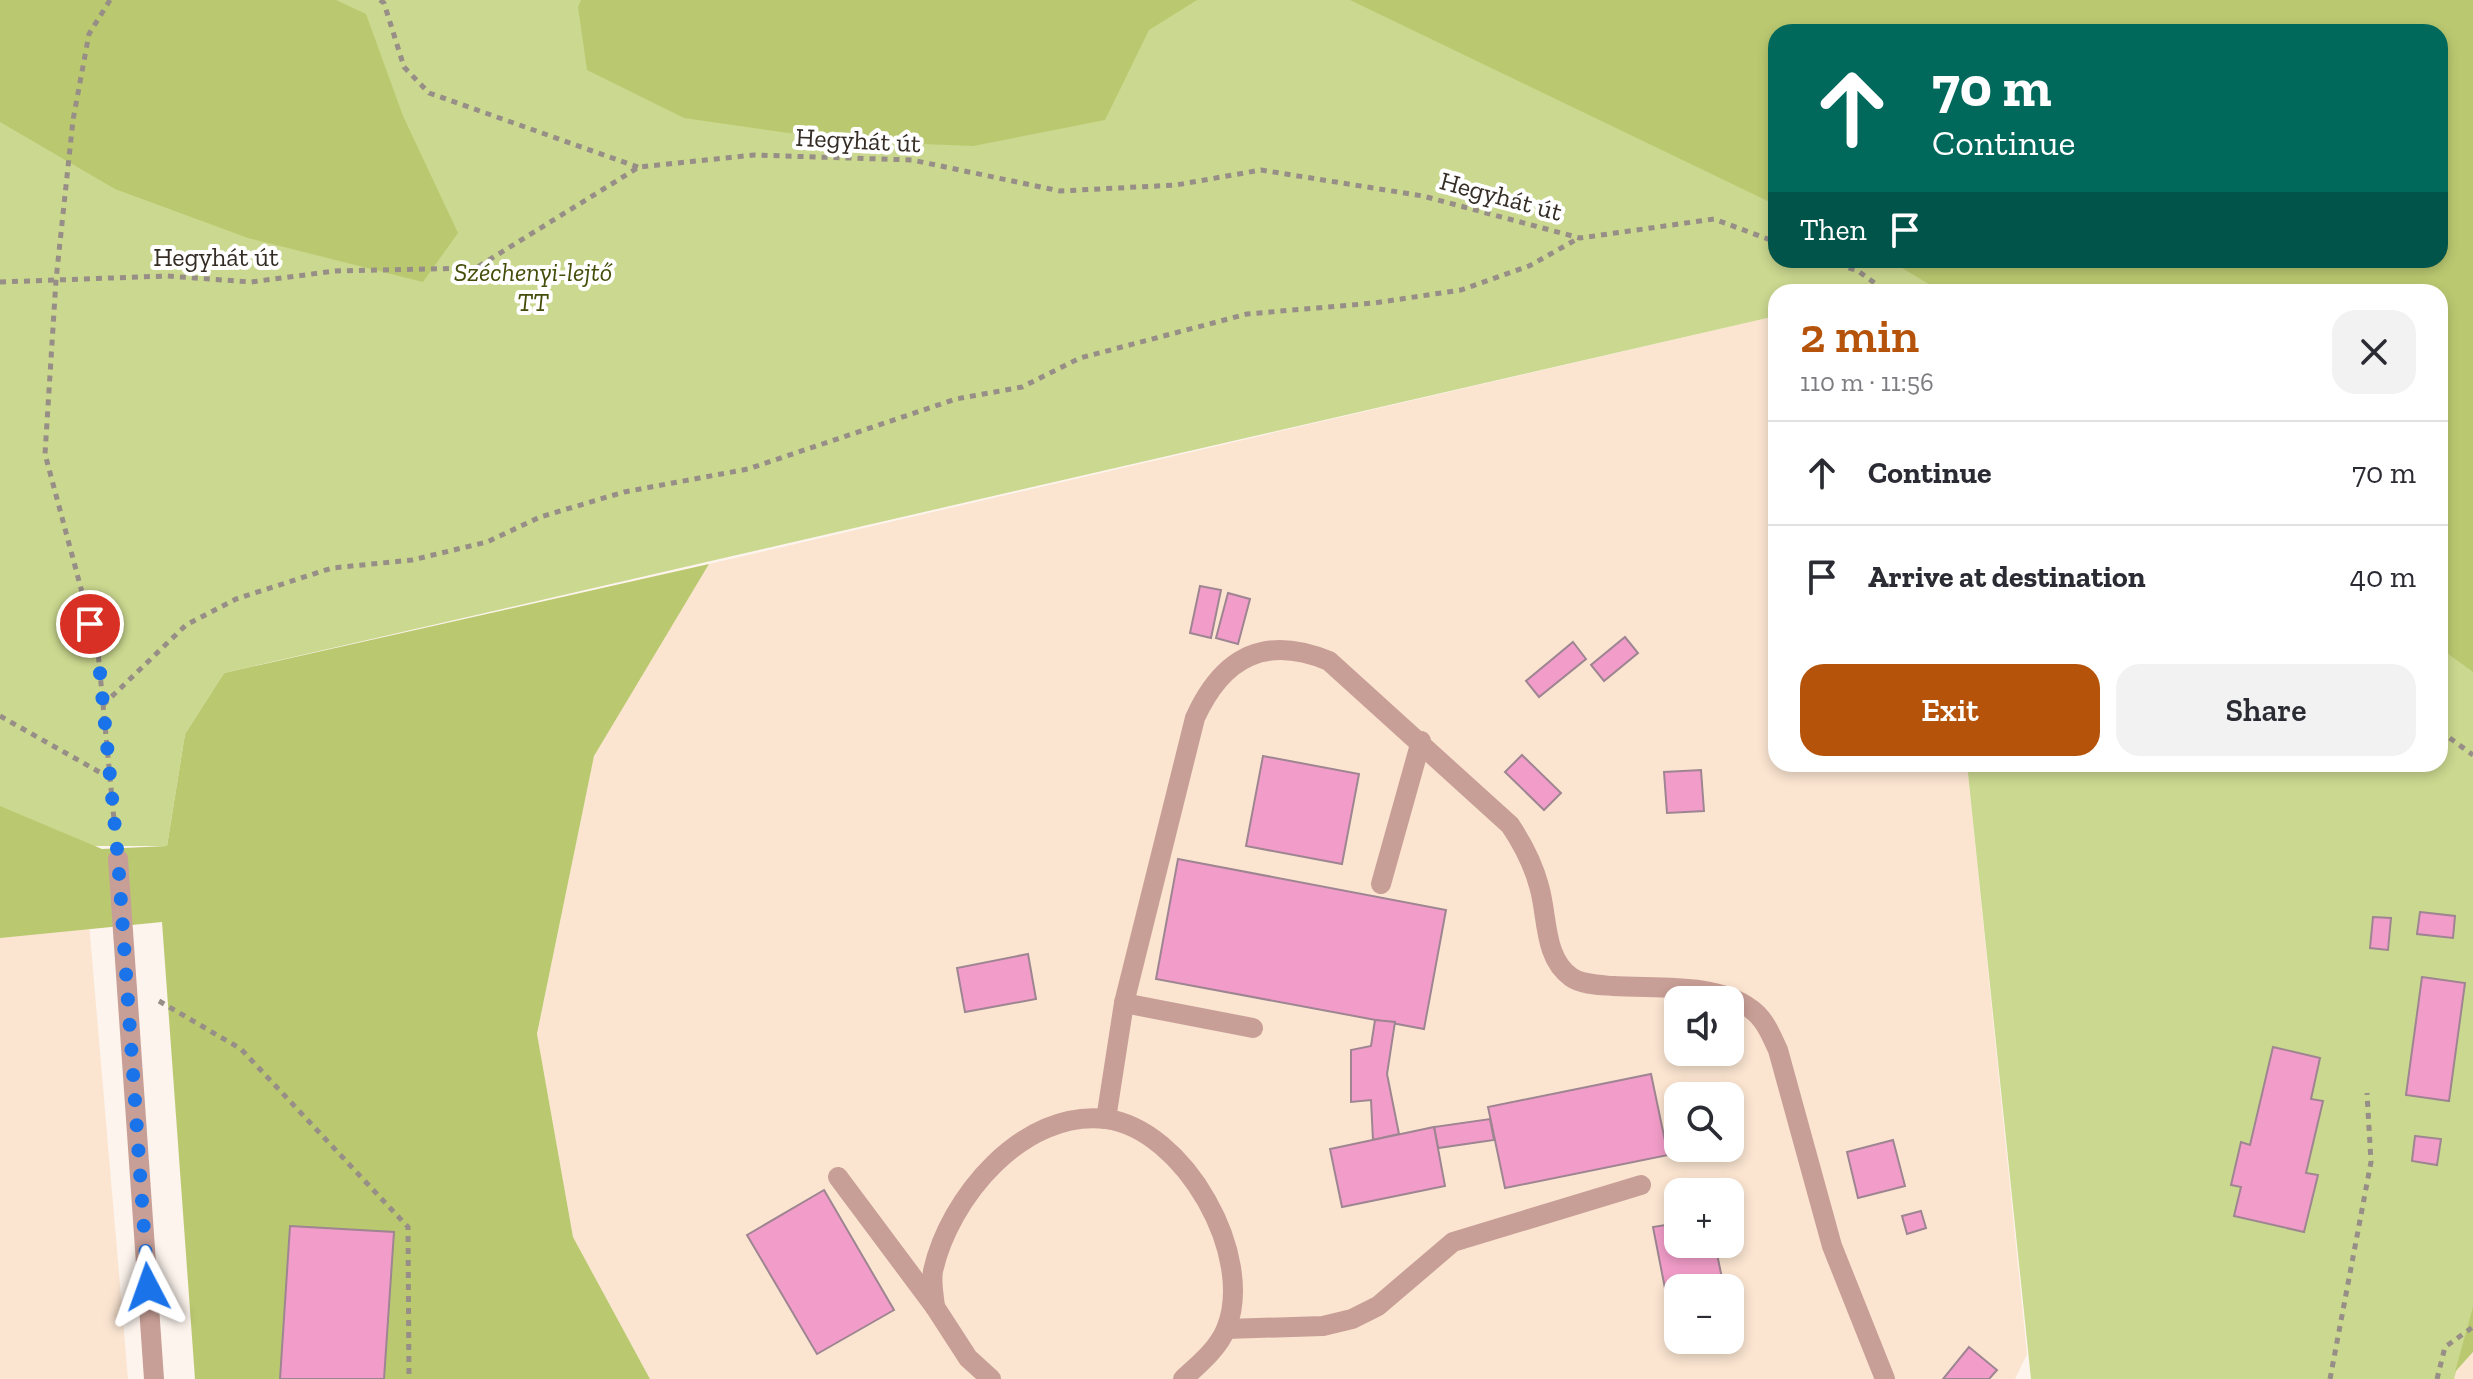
<!DOCTYPE html>
<html lang="en">
<head>
<meta charset="utf-8">
<style>
	:root { --surface:#fff; --page:#f2f2f3; --text:#2b2b33; --muted:#7c7c81; --line:#e1e1e2; --accent:#b45309 }
	body { margin:0; font-family:"Zilla Slab",serif; background:var(--page); color:var(--text); height:100vh; display:flex; flex-direction:column; font-size:30px; white-space:nowrap }
	* { box-sizing:border-box; margin:0 }
	p { font-size:26px; color:var(--muted) }
	.icon { flex:none; width:44px; height:44px; fill:none; stroke:currentColor; stroke-width:2; stroke-linecap:round; stroke-linejoin:round }
	.map { position:relative; flex:1; overflow:hidden }
	.side { position:absolute; left:1768px; top:284px; width:680px; height:488px; display:flex; flex-direction:column; background:var(--surface); border-radius:24px; box-shadow:0 4px 12px #0003 }
	.side>* { flex:none }
	.guide { position:absolute; left:1768px; top:24px; width:680px; height:244px; border-radius:24px; box-shadow:0 4px 12px #0003; background:#00695c; color:#fff; overflow:hidden }
	.tools { position:absolute; left:1664px; top:986px; display:grid; gap:16px }
	.tools a { display:grid; place-items:center; width:80px; height:80px; border-radius:16px; background:var(--surface); box-shadow:0 4px 12px #0003; font-size:40px }
	.pin { position:absolute; display:grid; place-items:center; width:68px; height:68px; color:#fff; margin:-34px; border:4px solid #fff; border-radius:50%; box-shadow:0 2px 8px #0007 }
	.me { position:absolute; width:88px; margin:-44px; rotate:356deg; stroke-linejoin:round; filter:drop-shadow(0 0 6px #0008) }
	.turn { display:flex; align-items:center; gap:28px; height:168px; padding:0 32px; font-size:36px }
	.turn .icon { width:104px; height:104px; stroke-width:2.5 }
	.turn b { display:block; font-size:56px; line-height:68px }
	.then { display:flex; align-items:center; height:76px; padding:0 32px; background:#0003; gap:16px; font-size:30px }
	.round { display:grid; place-items:center; flex:none; width:84px; height:84px; border-radius:24px; background:var(--page) }
	.head { display:flex; align-items:center; justify-content:space-between; height:136px; padding:0 32px }
	h1 { font-size:48px; font-weight:600; line-height:60px; color:var(--accent) }
	.primary-button { display:flex; gap:16px; margin-top:auto; padding:16px 32px }
	.primary-button a { flex:1; height:92px; border-radius:24px; background:var(--accent); color:#fff; font-size:32px; font-weight:600; line-height:92px; text-align:center }
	.primary-button a+a { background:var(--page); color:var(--text) }
	ul { padding:0; list-style:none }
	li { display:flex; align-items:center; gap:24px; height:104px; padding:0 32px; border-top:2px solid var(--line) }
	li div { flex:1 }
	li b { display:block; font-size:30px }
	li em { font-style:normal }
	.map>svg:first-child { display:block }
</style>
</head>
<body>
<div class="map">
<svg width="2473" height="1379" viewBox="0 0 2473 1379">
	<rect width="100%" height="100%" fill="#fdf4ed"/>
	<g fill="#fbe5d1" fill-rule="evenodd">
		<path d="M1776,316V764H1967L2027,1354L2015,1379H650L573,1237L537,1035L594,755L709,564ZM1678,1000H1730V1052H1678ZM1678,1096H1730V1148H1678ZM1678,1192H1730V1244H1678ZM1678,1288H1730V1340H1678Z"/>
		<polygon points="0,922 89,923 128,1379 0,1379"/>
		<polygon points="2473,1352 2473,1379 2454,1379 2455,1372"/>
	</g>
	<path fill="#cbd88f" fill-rule="evenodd" d="M0,0H2473V1310L2454,1379H2031L1967,764H2440V292H1776V316L224,673L185,734L167,846H97L0,870ZM1776,32H2440V260H1776Z"/>
	<g fill="#bac970">
		<polygon points="0,0 336,0 366,14 403,116 458,233 423,282 248,238 115,189 0,122"/>
		<polygon points="581,0 1197,0 1149,30 1105,120 973,146 845,141 684,118 587,70 578,7"/>
		<polygon points="1350,0 2473,0 2473,672 2440,648 2440,292 1942,292 1889,260 2440,260 2440,32 1776,32 1776,205"/>
		<polygon points="709,564 594,756 537,1034 573,1237 650,1379 195,1379 162,922 0,938 0,806 102,849 167,846 185,734 224,673"/>
		<polygon points="2473,1307 2473,1352 2455,1372"/>
	</g>
	<g fill="#f29dc9" stroke="#9e8591" stroke-width="2">
		<polygon points="1200,586 1221,590 1211,638 1190,633"/>
		<polygon points="1228,593 1250,599 1238,644 1216,638"/>
		<polygon points="1625,637 1638,653 1604,681 1591,665"/>
		<polygon points="1573,642 1586,659 1539,697 1526,681"/>
		<polygon points="1522,755 1561,793 1544,810 1505,772"/>
		<polygon points="1263,756 1359,774 1342,864 1246,846"/>
		<polygon points="1701,770 1704,811 1667,813 1664,772"/>
		<polygon points="1178,859 1446,910 1424,1029 1156,979"/>
		<polygon points="2420,912 2455,916 2453,938 2417,934"/>
		<polygon points="2373,917 2391,918 2388,950 2370,948"/>
		<polygon points="1028,954 1036,999 965,1012 957,968"/>
		<polygon points="2422,977 2465,983 2449,1101 2406,1095"/>
		<polygon points="1375,1020 1395,1022 1387,1074 1399,1134 1373,1140 1371,1100 1351,1102 1351,1050 1371,1046"/>
		<polygon points="2273,1047 2320,1058 2311,1099 2323,1101 2306,1173 2318,1175 2304,1232 2234,1216 2241,1187 2231,1185 2241,1142 2250,1145"/>
		<polygon points="1651,1074 1668,1155 1505,1188 1488,1107"/>
		<polygon points="1490,1119 1494,1140 1438,1148 1434,1127"/>
		<polygon points="1434,1127 1445,1186 1342,1207 1330,1149"/>
		<polygon points="2415,1136 2441,1139 2437,1165 2412,1161"/>
		<polygon points="1893,1140 1905,1186 1858,1198 1847,1152"/>
		<polygon points="824,1190 894,1310 817,1354 747,1235"/>
		<polygon points="1921,1211 1926,1228 1907,1234 1902,1216"/>
		<polygon points="1678,1223 1678,1244 1715,1244 1724,1288 1678,1288 1678,1340 1699,1340 1676,1345 1653,1227"/>
		<polygon points="290,1226 394,1232 384,1379 280,1379"/>
		<polygon points="1969,1347 1997,1370 1989,1379 1943,1379"/>
	</g>
	<g fill="none" stroke-linecap="round" stroke-linejoin="round">
		<g stroke="#978e87" stroke-width="5" stroke-dasharray="6 6" stroke-linecap="butt">
			<polyline points="110,0 89,34 73,120 56,280 45,454 98,652 115,830"/>
			<polyline points="380,0 384,3 404,67 429,93 638,167"/>
			<polyline points="1826,260 1858,271 1887,292"/>
			<polyline points="0,282 167,276 251,282 335,271 476,268 639,167 754,155 912,160 1060,191 1176,185 1261,170 1423,196 1580,238 1714,219 1776,242"/>
			<polyline points="103,705 186,625 236,599 332,568 412,560 487,542 540,517 624,492 748,469 956,399 1022,387 1080,358 1247,314 1374,303 1461,290 1529,266 1579,238"/>
			<polyline points="0,716 110,778"/>
			<polyline points="2440,731 2473,755"/>
			<polyline points="159,1001 241,1049 408,1227 409,1379"/>
			<polyline points="2330,1379 2371,1162 2367,1093"/>
			<polyline points="2437,1379 2445,1347 2473,1327"/>
		</g>
		<g stroke="#c89f97" stroke-width="20">
			<polyline points="1381,884 1421,741"/>
			<polyline points="1124,1003 1253,1028"/>
			<path d="M1106,1119L1124,1003L1195,718C1223,656 1266,635 1329,661L1510,825C1523,844 1533,864 1539,886C1548,916 1543,957 1571,977C1582,985 1600,985 1613,986C1656,989 1715,982 1751,1009C1765,1019 1771,1035 1778,1050L1832,1246L1885,1379"/>
			<polyline points="838,1177 935,1307 968,1358 991,1379"/>
			<path d="M935,1307C934,1296 931,1282 933,1271C949,1198 1023,1109 1106,1119C1184,1129 1256,1256 1226,1329C1218,1349 1198,1365 1183,1379"/>
			<polyline points="1226,1329 1323,1326 1352,1319 1378,1306 1453,1242 1641,1185"/>
		</g>
		<polyline stroke="#c89f97" stroke-width="20" points="118,859 154,1379"/>
	</g>
	<g fill="none" stroke-linecap="round" stroke-linejoin="round">
		<polyline stroke="#1a73e8" stroke-width="14" stroke-dasharray="0 25.2" points="90,624 98,652 118,859 148,1287"/>
	</g>
	<g text-anchor="middle" dominant-baseline="central" stroke-width="8" stroke-linejoin="round" paint-order="stroke">
		<g font-size="26" fill="#352d25" stroke="#fff">
			<text transform="translate(858 140) rotate(3)">Hegyhát út</text>
			<text transform="translate(1501 196) rotate(15)">Hegyhát út</text>
			<text x="216" y="257">Hegyhát út</text>
		</g>
		<g font-size="26" font-style="italic" fill="#454d0a" stroke="#fff">
			<text x="533" y="272">Széchenyi-lejtő<tspan x="533" dy="30">TT</tspan></text>
		</g>
	</g>
</svg>
<div class="tools">
<a><svg class="icon" aria-label="sound" viewBox="0 0 24 24"><path d="M4 9h4l5-4v14l-5-4H4zM17 9q2 3 0 6"/></svg></a>
<a><svg class="icon" aria-label="search" viewBox="0 0 24 24"><circle cx="10" cy="10" r="6"/><path d="M15 15l6 6"/></svg></a>
<a>+</a>
<a>−</a>
</div>
<div class="pin" style="left:90px;top:624px;background:#d93025"><svg class="icon" aria-label="arrive" viewBox="0 0 24 24"><path d="M6 21V4h12l-3 4 3 4H6"/></svg></div>
<svg class="me" style="left:148px;top:1287px" viewBox="-20 -20 40 40"><path d="M0-17L14 15 0 8-14 15z" fill="#1a73e8" stroke="#fff" stroke-width="4"/></svg>
<div class="guide">
<div class="turn"><svg class="icon" aria-label="ahead" viewBox="0 0 24 24"><path d="M12 20V5M6 11l6-6 6 6"/></svg><div><b>70 m</b>Continue</div></div>
<div class="then">Then<svg class="icon" aria-label="arrive" viewBox="0 0 24 24"><path d="M6 21V4h12l-3 4 3 4H6"/></svg></div>
</div>
<section class="side">
<div class="head"><div><h1>2 min</h1><p>110 m · 11:56</p></div><a class="round"><svg class="icon" aria-label="close" viewBox="0 0 24 24"><path d="M6 6l12 12M18 6L6 18"/></svg></a></div>
<ul>
<li><svg class="icon" aria-label="ahead" viewBox="0 0 24 24"><path d="M12 20V5M6 11l6-6 6 6"/></svg><div><b>Continue</b></div><em>70 m</em></li>
<li><svg class="icon" aria-label="arrive" viewBox="0 0 24 24"><path d="M6 21V4h12l-3 4 3 4H6"/></svg><div><b>Arrive at destination</b></div><em>40 m</em></li>
</ul>
<div class="primary-button"><a>Exit</a><a>Share</a></div>
</section>
</div>
</body>
</html>
